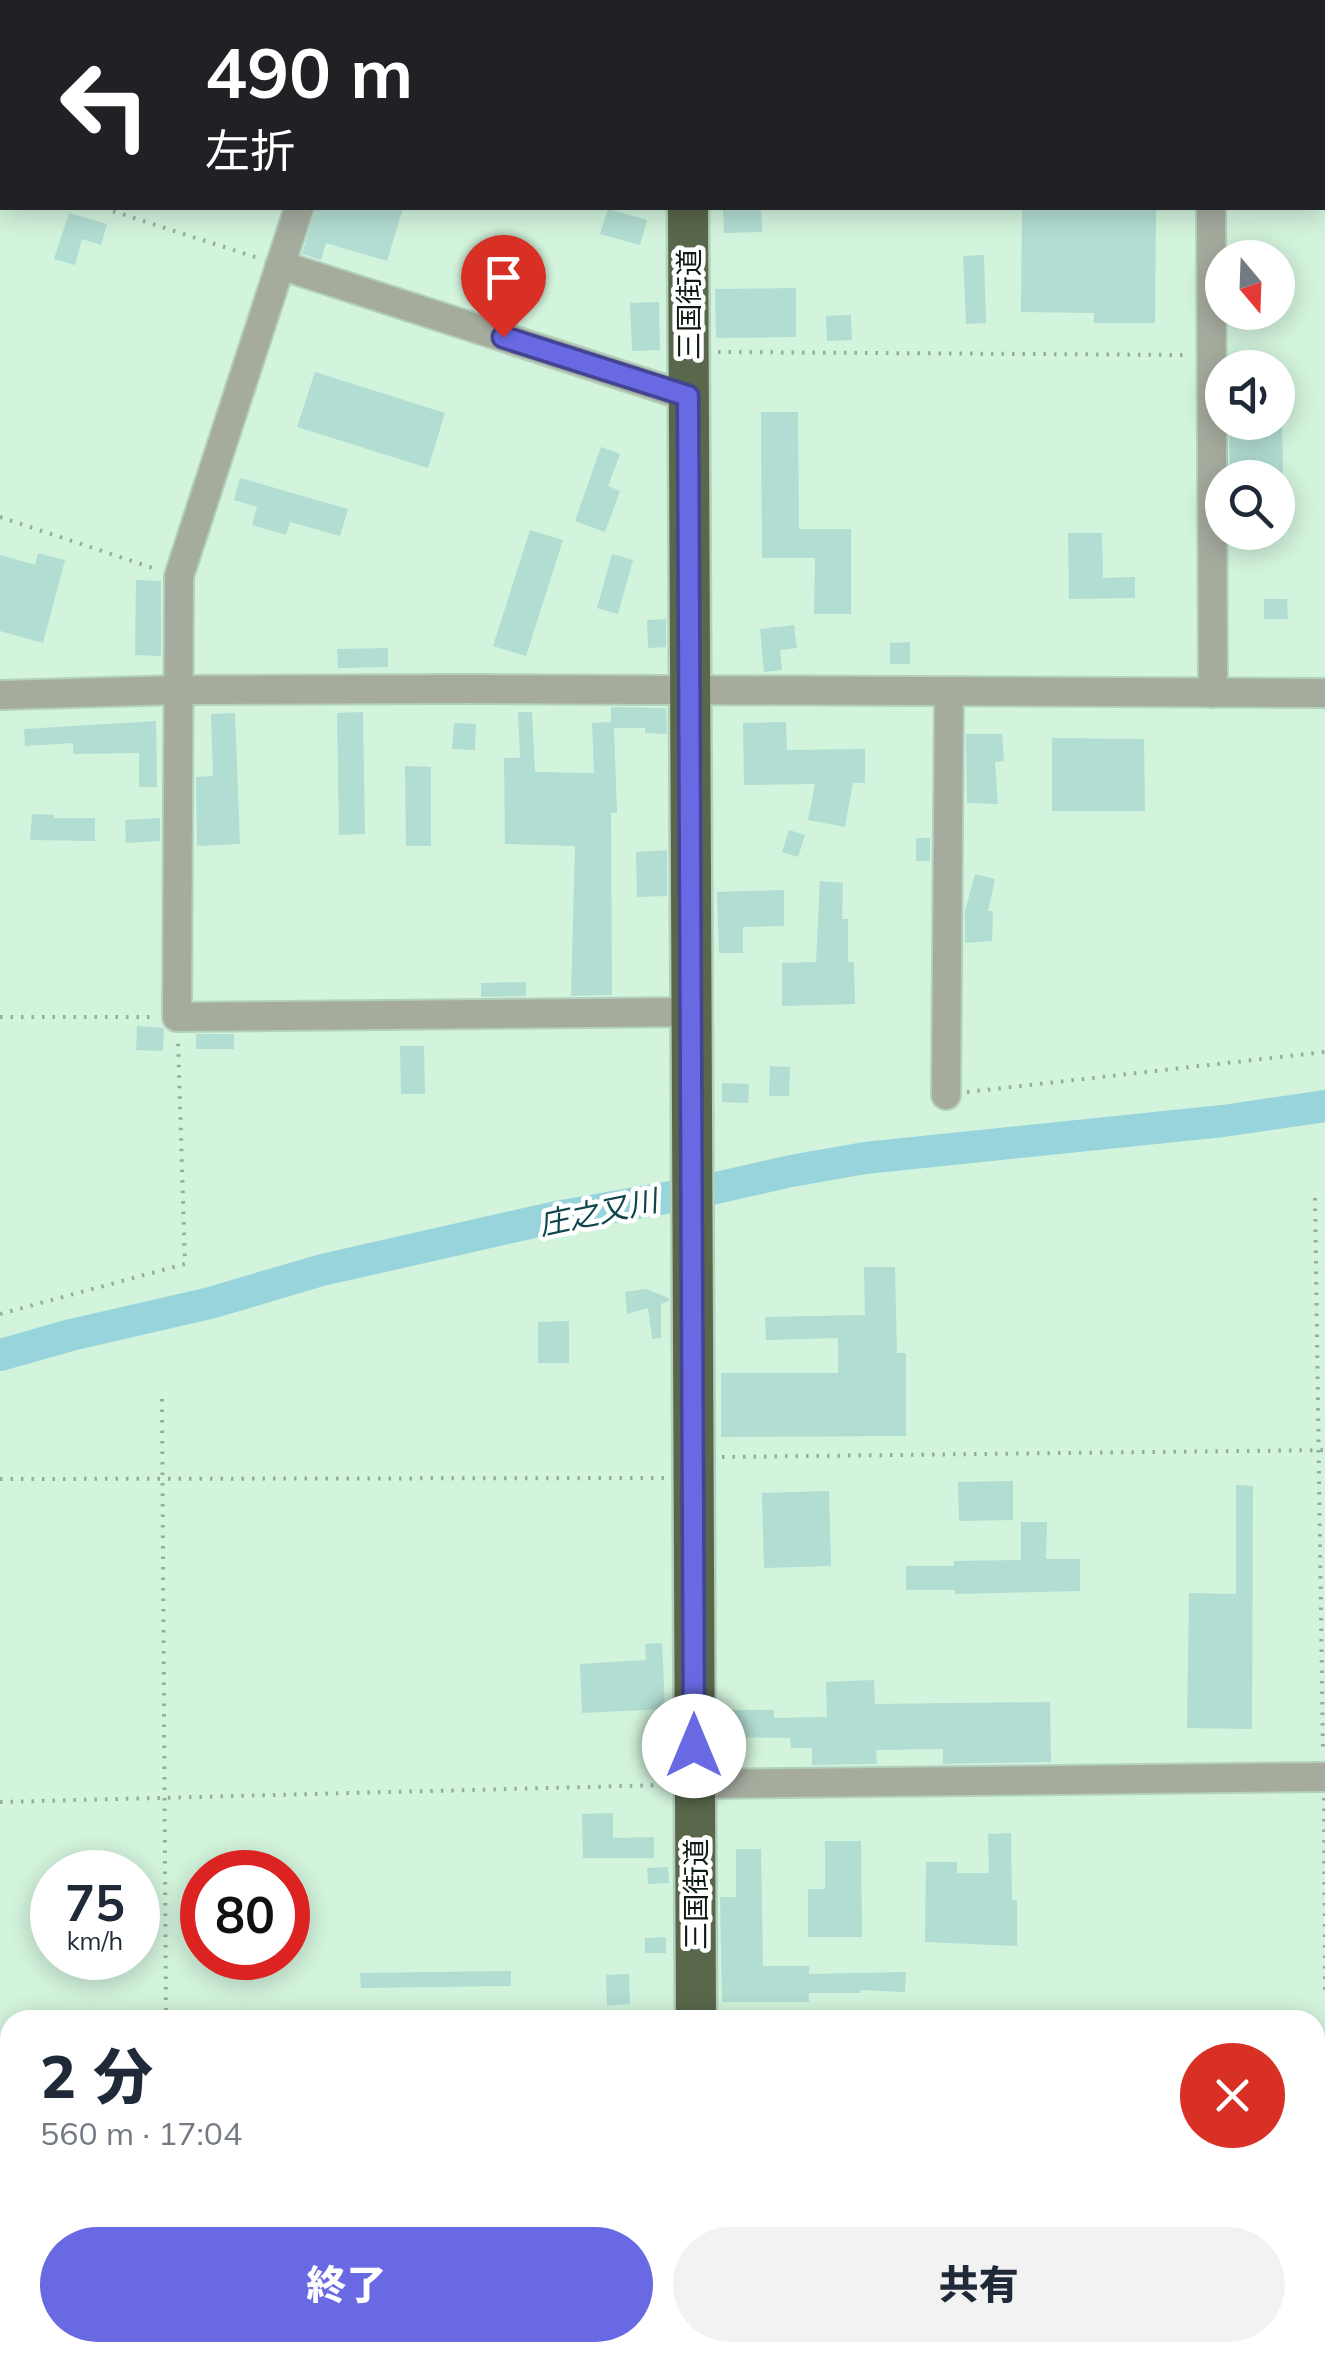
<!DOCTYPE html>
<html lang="ja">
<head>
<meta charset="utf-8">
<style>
	:root { --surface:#fff; --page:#f2f2f3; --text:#1f2937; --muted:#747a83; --accent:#6969e3 }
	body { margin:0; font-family:Mulish,"Noto Sans JP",sans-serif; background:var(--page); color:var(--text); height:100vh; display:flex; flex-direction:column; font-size:38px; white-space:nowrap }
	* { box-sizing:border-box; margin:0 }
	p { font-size:32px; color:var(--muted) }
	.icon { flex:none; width:55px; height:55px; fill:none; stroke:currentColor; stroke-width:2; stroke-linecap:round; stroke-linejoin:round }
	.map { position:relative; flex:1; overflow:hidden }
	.sheet { position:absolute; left:0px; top:2010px; width:1325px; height:352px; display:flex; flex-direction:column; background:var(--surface); border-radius:30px 30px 0 0; box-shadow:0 5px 25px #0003 }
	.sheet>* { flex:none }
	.hud { position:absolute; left:0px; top:0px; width:1325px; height:210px; box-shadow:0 5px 25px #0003; background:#202124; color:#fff; overflow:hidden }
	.needle { width:65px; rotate:161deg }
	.fabs { position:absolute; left:1205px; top:240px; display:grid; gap:20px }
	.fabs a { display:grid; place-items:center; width:90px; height:90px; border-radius:50%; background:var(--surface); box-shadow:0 5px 25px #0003; font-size:50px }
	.speed { position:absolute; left:30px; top:1850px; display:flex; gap:20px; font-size:50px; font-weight:700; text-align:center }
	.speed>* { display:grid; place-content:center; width:130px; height:130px; border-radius:50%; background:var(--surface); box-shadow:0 5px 25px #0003; line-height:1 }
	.speed small { font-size:25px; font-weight:400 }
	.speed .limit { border:15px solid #d22; background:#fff; color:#111 }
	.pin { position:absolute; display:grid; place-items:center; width:85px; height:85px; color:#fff; margin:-102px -42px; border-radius:50% 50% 50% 0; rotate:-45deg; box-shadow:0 0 10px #0007 }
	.pin .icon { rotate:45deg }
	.me { position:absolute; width:110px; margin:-55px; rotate:0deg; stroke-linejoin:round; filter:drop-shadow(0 0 8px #0008) }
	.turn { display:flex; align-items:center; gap:35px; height:210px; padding:0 40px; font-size:45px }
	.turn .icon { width:130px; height:130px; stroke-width:2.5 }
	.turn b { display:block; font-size:70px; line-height:85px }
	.round { display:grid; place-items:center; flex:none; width:105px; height:105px; border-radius:52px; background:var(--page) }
	.summary { display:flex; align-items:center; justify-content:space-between; height:170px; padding:0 40px }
	h1 { font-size:60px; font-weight:800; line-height:75px }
	.button { display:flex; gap:20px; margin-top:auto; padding:20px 40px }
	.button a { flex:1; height:115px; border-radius:60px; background:var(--accent); color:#fff; font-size:40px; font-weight:800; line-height:115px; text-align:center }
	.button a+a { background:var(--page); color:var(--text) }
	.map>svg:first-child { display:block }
</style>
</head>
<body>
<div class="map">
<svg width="1325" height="2362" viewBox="0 0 1325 2362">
	<rect width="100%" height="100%" fill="#d2f3dc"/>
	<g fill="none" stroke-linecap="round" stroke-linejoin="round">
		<polyline stroke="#98d4db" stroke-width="32" points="0,1355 71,1335 210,1303 322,1270 556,1217 694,1193 791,1171 865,1158 1223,1121 1325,1106"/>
	</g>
	<g fill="#b2ddd3">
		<polygon points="316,208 403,208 387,261 326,243 321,260 302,254"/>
		<polygon points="723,208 761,208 762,232 724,233"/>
		<polygon points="1022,208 1156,208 1155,323 1094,323 1094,313 1021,312"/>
		<polygon points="608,209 647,220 640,245 600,234"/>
		<polygon points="69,213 107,224 101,245 82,239 75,265 54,259"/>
		<polygon points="984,255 986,323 966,324 963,256"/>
		<polygon points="796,288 796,337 716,338 715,289"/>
		<polygon points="659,302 660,350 632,351 630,303"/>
		<polygon points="851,315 852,340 827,341 826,316"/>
		<polygon points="315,372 445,413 428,468 297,427"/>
		<polygon points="761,412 798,412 799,529 851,529 851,614 814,614 815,558 762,558"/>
		<polygon points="1229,422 1282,422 1283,478 1230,478"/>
		<polygon points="601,447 620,454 608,486 620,491 605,532 575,521"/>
		<polygon points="240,478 348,509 340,536 290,522 286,535 252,525 257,507 234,500"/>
		<polygon points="530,530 563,540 526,656 493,646"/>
		<polygon points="1068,533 1102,533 1103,578 1135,577 1135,598 1069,599"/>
		<polygon points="38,553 65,560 43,643 0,631 0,555 35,565"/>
		<polygon points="612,554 633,560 618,614 597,608"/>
		<polygon points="136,580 161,581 161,656 135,655"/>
		<polygon points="1264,599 1287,599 1288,619 1264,619"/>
		<polygon points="666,619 666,647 648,648 647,620"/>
		<polygon points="794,625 797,648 780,650 782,670 764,672 760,629"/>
		<polygon points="910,642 910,664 890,664 890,643"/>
		<polygon points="388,648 388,667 338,668 337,649"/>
		<polygon points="611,707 666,708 667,734 645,733 645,728 614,728 617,813 611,813 612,995 571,996 575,846 505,844 504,758 520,758 518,712 532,712 535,772 594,773 592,723 611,722"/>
		<polygon points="363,712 365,834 339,835 337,713"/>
		<polygon points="235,713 240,844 197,846 196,777 213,776 211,714"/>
		<polygon points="156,721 157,787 139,787 139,753 73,754 73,743 25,746 24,729"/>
		<polygon points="786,722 787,750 865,749 865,783 853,783 845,827 808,820 815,784 744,785 743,723"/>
		<polygon points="454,723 476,724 475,750 452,749"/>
		<polygon points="966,734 1002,734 1004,761 995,762 998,804 967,803"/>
		<polygon points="1052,738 1144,739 1145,811 1052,811"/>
		<polygon points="405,766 431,767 431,846 406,846"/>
		<polygon points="32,814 54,815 54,818 95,818 95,841 30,840"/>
		<polygon points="160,818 160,841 126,843 125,820"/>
		<polygon points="789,830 805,835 798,857 782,852"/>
		<rect x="916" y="838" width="14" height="23"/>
		<polygon points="667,850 667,896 637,897 636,852"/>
		<polygon points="975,874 995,879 988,911 993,911 992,941 965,943 965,911"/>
		<polygon points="820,881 843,883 842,919 848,919 848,962 854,962 855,1004 782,1006 782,963 816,962"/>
		<polygon points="784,890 784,926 743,927 743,953 719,953 717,892"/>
		<polygon points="526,982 526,996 481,997 481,983"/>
		<polygon points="137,1026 164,1028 163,1051 136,1050"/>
		<rect x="196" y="1034" width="38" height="15"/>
		<polygon points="400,1046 424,1046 425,1094 401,1094"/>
		<polygon points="770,1066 790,1067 789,1096 769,1096"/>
		<polygon points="722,1083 749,1084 748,1103 722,1102"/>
		<polygon points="864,1267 895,1267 897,1353 906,1353 906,1436 721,1437 721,1373 838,1373 838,1338 766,1340 765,1317 865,1315"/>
		<polygon points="646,1289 669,1298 669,1301 661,1304 661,1338 652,1339 648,1308 627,1314 625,1292"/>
		<polygon points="569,1321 569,1363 538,1363 538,1322"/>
		<polygon points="1013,1481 1013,1520 959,1521 958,1482"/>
		<polygon points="1236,1485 1253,1486 1252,1729 1187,1728 1189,1593 1236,1594"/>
		<polygon points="829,1491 831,1566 764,1568 762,1493"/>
		<polygon points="1021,1522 1047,1522 1046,1559 1080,1559 1080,1591 955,1594 955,1590 906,1590 906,1566 954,1566 954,1561 1021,1560"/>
		<polygon points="662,1643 665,1709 582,1713 580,1664 646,1660 645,1644"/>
		<polygon points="874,1680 875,1704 1050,1702 1051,1762 943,1764 943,1749 876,1750 877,1764 812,1765 812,1748 791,1748 790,1738 719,1737 720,1710 774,1710 774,1718 827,1717 826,1682"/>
		<polygon points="613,1813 613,1838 654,1837 654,1858 583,1858 582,1814"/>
		<polygon points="1011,1833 1012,1900 1017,1900 1017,1946 925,1942 926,1862 957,1862 957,1873 989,1873 988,1834"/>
		<polygon points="825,1841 861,1841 862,1937 808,1937 808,1889 825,1889"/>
		<polygon points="736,1849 761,1849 763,1966 809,1966 809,1974 906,1972 905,1992 860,1990 861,1993 809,1993 809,2002 722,2002 720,1897 736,1897"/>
		<polygon points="668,1867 669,1883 648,1884 647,1868"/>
		<polygon points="666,1937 666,1953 645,1953 645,1938"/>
		<polygon points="511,1971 511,1986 361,1988 360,1973"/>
		<polygon points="629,1974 630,2004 607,2006 606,1975"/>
	</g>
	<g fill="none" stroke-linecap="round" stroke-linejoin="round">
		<defs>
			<g id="minor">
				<polyline points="500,0 508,2"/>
				<polyline points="366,2 367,0"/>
				<polyline points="1309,2 1309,0"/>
				<polyline points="299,208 179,576 177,1017 693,1012"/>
				<polyline points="1211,208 1213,693"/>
				<polyline points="280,265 689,397"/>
				<polyline points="0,695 178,690 468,689 1325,693"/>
				<polyline points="946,1095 949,692"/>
				<polyline points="694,1784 1325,1777"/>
				<polyline points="253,2352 260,2362"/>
				<polyline points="386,2352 386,2362"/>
				<polyline points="503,2362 509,2352"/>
			</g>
			<g id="highway">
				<polyline points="687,0 687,2"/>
				<polyline points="688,208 696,2020"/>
				<polyline points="698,2352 698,2362"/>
			</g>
		</defs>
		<use href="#minor" stroke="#b3d0bc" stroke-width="32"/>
		<use href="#highway" stroke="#b3d0bc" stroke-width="45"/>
		<g stroke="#94ae9c" stroke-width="4" stroke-dasharray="2.5 8" stroke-linecap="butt">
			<polyline points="0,174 2,175"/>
			<polyline points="103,208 261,259"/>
			<polyline points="718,352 1188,355"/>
			<polyline points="0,517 156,569"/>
			<polyline points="0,1017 155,1017"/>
			<polyline points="967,1092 1325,1052"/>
			<polyline points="1315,1198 1323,1753"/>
			<polyline points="0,1314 185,1264 178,1040"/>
			<polyline points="162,1399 166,2020"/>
			<polyline points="722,1457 1325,1450"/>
			<polyline points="0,1479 665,1478"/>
			<polyline points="1324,1798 1325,1993"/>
			<polyline points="0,1802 665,1785"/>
			<polyline points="1315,2117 1325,2117"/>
			<polyline points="0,2122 10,2122"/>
			<polyline points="167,2352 167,2362"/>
		</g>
		<use href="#minor" stroke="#a5ac9e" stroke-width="28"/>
		<use href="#highway" stroke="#59674a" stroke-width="40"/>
	</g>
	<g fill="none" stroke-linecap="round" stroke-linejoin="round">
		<defs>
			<polyline id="route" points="503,337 688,396 694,1746"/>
		</defs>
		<use href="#route" stroke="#444494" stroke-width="25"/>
		<use href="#route" stroke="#6969e3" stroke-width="18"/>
	</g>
	<g text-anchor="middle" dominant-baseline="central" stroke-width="9" stroke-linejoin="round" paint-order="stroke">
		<g font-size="28" fill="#0e1a12" stroke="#fff">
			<text transform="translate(688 304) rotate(-90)">三国街道</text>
			<text transform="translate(695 1894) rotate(-90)">三国街道</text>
		</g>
		<g font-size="30" font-style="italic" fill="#0f464b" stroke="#fff">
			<text transform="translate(598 1212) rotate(-12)">庄之又川</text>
		</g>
	</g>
</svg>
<div class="fabs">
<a><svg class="needle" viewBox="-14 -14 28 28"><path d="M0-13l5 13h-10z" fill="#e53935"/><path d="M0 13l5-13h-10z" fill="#747a83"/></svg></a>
<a><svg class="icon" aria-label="sound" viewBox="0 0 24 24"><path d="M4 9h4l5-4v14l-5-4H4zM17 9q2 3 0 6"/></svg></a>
<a><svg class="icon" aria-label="search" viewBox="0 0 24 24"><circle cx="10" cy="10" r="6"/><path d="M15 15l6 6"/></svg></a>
</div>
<div class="speed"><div>75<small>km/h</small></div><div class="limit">80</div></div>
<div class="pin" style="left:503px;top:337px;background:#d93025"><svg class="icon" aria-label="arrive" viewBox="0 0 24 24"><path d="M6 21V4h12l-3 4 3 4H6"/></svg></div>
<svg class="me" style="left:694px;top:1746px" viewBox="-20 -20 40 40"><circle r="19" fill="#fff"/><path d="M0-13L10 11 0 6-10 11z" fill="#6969e3"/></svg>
<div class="hud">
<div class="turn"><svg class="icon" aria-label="left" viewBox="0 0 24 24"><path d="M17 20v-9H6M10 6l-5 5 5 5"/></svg><div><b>490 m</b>左折</div></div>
</div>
<section class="sheet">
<div class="summary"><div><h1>2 分</h1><p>560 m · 17:04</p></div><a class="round" style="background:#d93025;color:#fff"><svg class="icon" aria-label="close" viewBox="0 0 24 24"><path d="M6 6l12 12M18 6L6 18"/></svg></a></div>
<div class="button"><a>終了</a><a>共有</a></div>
</section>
</div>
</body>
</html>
